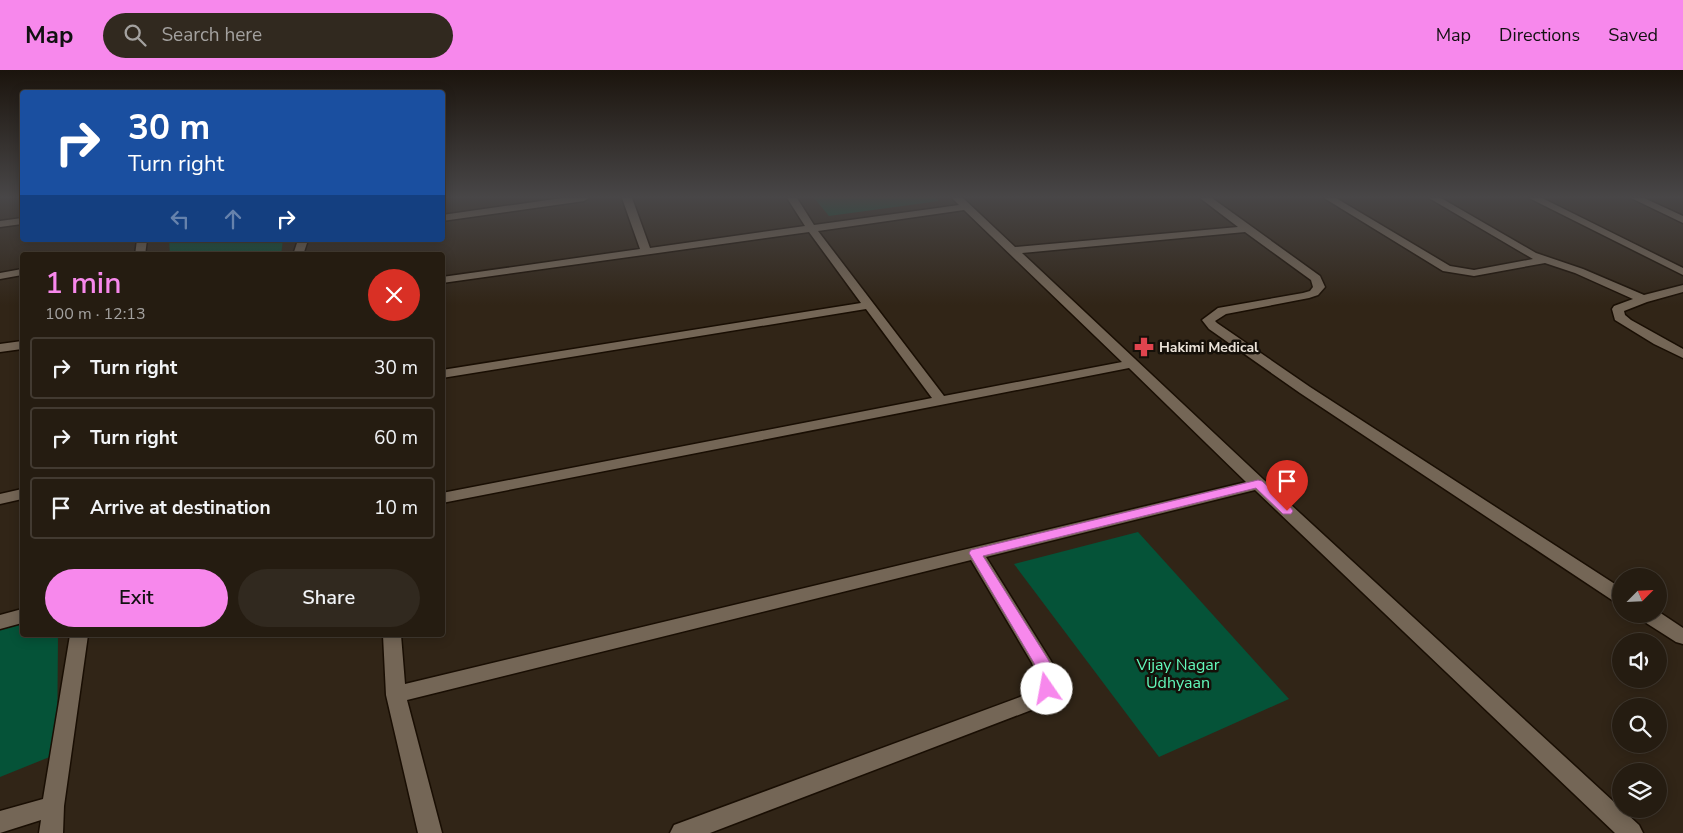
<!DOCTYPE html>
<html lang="en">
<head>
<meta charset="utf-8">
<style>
	:root { --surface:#251c11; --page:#31291f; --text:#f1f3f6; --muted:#a3a19f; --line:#423a31; --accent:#f788ec }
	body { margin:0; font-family:"Nunito Sans",sans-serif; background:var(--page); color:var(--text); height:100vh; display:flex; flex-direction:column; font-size:19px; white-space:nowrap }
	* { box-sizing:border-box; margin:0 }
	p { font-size:16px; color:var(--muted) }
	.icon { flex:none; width:28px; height:28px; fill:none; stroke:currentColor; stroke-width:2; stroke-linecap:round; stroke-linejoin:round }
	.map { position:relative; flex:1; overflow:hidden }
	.drawer { position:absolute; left:20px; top:182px; width:425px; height:385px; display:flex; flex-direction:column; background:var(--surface); border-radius:5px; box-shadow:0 2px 12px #0003,0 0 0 1px var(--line) }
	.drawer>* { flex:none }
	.top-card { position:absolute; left:20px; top:20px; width:425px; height:152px; border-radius:5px; box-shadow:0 2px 12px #0003,0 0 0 1px var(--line); background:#1a4fa0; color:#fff; overflow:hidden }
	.needle { width:32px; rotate:66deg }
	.fabs { position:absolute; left:1612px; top:498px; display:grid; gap:10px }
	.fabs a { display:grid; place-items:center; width:55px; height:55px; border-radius:50%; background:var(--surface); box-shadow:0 2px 12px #0003,0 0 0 1px var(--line); font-size:25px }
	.pin { position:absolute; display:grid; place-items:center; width:42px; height:42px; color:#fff; margin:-51px -21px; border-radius:50% 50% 50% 0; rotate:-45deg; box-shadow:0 0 5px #0007 }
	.pin .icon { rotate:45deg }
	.me { position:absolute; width:55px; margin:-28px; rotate:348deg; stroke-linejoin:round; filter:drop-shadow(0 0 4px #0008) }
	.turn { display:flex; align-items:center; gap:18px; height:105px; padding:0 25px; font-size:22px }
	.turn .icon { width:65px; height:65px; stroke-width:2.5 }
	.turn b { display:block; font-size:35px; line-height:42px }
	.lanes { display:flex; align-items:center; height:48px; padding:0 25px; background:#0003; justify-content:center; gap:25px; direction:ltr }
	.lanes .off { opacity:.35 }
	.round { display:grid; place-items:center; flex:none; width:52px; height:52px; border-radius:26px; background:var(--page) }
	.head { display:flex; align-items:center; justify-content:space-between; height:85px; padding:0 25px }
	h1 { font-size:30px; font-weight:600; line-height:38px; color:var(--accent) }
	.button { display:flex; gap:10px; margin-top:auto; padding:10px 25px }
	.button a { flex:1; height:58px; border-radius:30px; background:var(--accent); color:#111; font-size:20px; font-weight:600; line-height:58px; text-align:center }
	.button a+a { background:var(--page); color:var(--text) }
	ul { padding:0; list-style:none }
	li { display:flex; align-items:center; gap:15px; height:62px; margin:0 10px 8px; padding:0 15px; border:2px solid var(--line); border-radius:5px }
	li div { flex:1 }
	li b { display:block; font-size:19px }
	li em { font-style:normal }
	header { display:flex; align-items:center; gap:30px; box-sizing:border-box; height:70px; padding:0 25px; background:var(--accent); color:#111 }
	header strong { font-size:24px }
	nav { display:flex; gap:28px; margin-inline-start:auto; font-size:18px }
	.search { width:350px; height:45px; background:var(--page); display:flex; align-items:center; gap:12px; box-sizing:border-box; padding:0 18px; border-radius:28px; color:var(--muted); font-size:19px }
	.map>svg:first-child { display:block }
</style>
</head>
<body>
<header>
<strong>Map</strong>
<div class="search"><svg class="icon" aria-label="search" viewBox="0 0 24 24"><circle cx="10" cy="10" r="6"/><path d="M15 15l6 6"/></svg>Search here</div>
<nav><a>Map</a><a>Directions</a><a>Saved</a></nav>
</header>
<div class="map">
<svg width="1683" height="763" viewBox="0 0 1683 763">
	<rect width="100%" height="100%" fill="#312517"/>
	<g fill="#055338">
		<polygon points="814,128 936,128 939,131 829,146"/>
		<polygon points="169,170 283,170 281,185 170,185"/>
		<polygon points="1138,462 1289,629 1159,687 1014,494"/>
		<polygon points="22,548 22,565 58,565 57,684 0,707 0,555"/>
	</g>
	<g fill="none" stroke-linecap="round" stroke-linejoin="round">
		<defs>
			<g id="street">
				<polygon points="562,128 589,128 584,131 442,151 442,145"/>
				<path d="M622,128H632L650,178L805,156L787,128H797L814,155L959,135L952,128H963L1015,177L1238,157L1200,128H1212L1320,206L1325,217L1318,225L1309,228L1226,244L1215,251L1217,253L1310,317L1621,518V534L1615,532L1300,323L1209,259L1202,250L1218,238L1303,223L1310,221L1313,217L1311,210L1245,162L1022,183L1264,410L1639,755L1643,763H1615L1255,420L986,487L1051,591C1062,621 1059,622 1034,639L710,763H670L674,755L1020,627L1037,615V607L1032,593L971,490L407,630L442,763H418L386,625L383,565H401L405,614L1246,412L1129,298L442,433V423L932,328L866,239L442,308V300L861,233L809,162L442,213V207L640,179ZM964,140L1122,292L944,326L818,161Z"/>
				<polygon points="1324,128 1336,128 1450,196 1474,200 1533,189 1429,128 1441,128 1536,183 1583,199 1644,225 1683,215 1683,222 1647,232 1624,241 1625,245 1631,250 1683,279 1683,288 1654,274 1615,250 1612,239 1614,236 1633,229 1575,203 1545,193 1474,206 1443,201"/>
				<polygon points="1529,128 1542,128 1683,198 1683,205"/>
				<polygon points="1631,128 1644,128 1683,146 1683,153"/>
				<polygon points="22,148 22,154 0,157 0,151"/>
				<polygon points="137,170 147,170 145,185 135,185"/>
				<polygon points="298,170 308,170 303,185 293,185"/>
				<polygon points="22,199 22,205 0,209 0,203"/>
				<polygon points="22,271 22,279 0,282 0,274"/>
				<polygon points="22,419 22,429 0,434 0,424"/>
				<polygon points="22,539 22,553 0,559 0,545"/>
				<polygon points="1659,542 1683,558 1683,574 1676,572 1640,549 1638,544"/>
				<polygon points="70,565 88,565 64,736 63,763 39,763 41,750 0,763 0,741 43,729"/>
			</g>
		</defs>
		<use href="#street" stroke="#190e03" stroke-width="3"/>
		<use href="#street" fill="#746656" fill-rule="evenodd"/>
	</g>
	<linearGradient id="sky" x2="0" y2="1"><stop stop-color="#1b140d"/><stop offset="0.54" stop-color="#484647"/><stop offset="1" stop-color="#484647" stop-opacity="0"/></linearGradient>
	<rect width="1683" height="235" fill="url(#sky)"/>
	<path fill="#f788ec" stroke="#a15899" d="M1258,410L1262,411L1291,438L1293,441L1291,444H1283L1256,418L983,486L1049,591C1052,602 1058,613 1053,623L1047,625L1042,623L1034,593L969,483L971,480Z"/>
	<defs>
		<symbol id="pharmacy-bare" viewBox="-9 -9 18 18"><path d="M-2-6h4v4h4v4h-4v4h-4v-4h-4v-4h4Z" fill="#e0444e" stroke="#151009" stroke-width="2.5" paint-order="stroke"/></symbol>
	</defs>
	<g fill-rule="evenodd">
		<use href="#pharmacy-bare" x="1130" y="263" width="28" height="28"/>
	</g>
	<g text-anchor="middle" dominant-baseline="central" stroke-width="5" stroke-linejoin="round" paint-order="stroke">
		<g font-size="14" font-weight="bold" fill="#eae2d8" stroke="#151009" text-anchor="start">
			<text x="1159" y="277">Hakimi Medical</text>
		</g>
		<g font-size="16" fill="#62f9bb" stroke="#151009">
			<text x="1178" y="595">Vijay Nagar<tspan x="1178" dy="18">Udhyaan</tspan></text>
		</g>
	</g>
</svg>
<div class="fabs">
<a><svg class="needle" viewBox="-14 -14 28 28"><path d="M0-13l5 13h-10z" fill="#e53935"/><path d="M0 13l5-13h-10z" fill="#a3a19f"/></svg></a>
<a><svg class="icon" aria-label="sound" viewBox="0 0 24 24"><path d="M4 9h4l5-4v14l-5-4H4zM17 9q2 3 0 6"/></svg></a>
<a><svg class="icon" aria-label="search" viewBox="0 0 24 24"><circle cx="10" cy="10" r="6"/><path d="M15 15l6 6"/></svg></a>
<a><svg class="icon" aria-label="layers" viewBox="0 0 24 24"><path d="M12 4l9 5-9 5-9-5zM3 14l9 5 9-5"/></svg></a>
</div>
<div class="pin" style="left:1287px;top:441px;background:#d93025"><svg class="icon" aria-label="arrive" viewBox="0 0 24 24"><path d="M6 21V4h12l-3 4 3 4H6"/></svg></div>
<svg class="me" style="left:1047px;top:619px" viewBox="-20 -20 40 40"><circle r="19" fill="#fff"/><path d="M0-13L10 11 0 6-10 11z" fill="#f788ec"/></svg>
<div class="top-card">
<div class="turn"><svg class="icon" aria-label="right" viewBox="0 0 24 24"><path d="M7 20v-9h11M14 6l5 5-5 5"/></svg><div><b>30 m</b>Turn right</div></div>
<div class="lanes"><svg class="icon off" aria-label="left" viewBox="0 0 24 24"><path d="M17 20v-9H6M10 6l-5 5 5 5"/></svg><svg class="icon off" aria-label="ahead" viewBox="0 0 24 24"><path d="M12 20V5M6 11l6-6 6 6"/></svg><svg class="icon" aria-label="right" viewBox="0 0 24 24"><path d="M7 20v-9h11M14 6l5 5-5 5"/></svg></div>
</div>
<section class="drawer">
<div class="head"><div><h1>1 min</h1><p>100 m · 12:13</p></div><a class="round" style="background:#d93025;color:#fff"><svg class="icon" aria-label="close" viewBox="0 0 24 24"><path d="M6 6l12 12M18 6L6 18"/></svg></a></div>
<ul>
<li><svg class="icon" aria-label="right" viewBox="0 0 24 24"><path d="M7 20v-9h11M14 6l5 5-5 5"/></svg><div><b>Turn right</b></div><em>30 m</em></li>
<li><svg class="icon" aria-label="right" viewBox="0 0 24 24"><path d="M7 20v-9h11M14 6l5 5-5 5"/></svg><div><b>Turn right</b></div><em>60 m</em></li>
<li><svg class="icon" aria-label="arrive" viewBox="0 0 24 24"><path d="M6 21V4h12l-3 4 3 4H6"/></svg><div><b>Arrive at destination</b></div><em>10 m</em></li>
</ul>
<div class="button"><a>Exit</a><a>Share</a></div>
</section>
</div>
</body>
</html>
